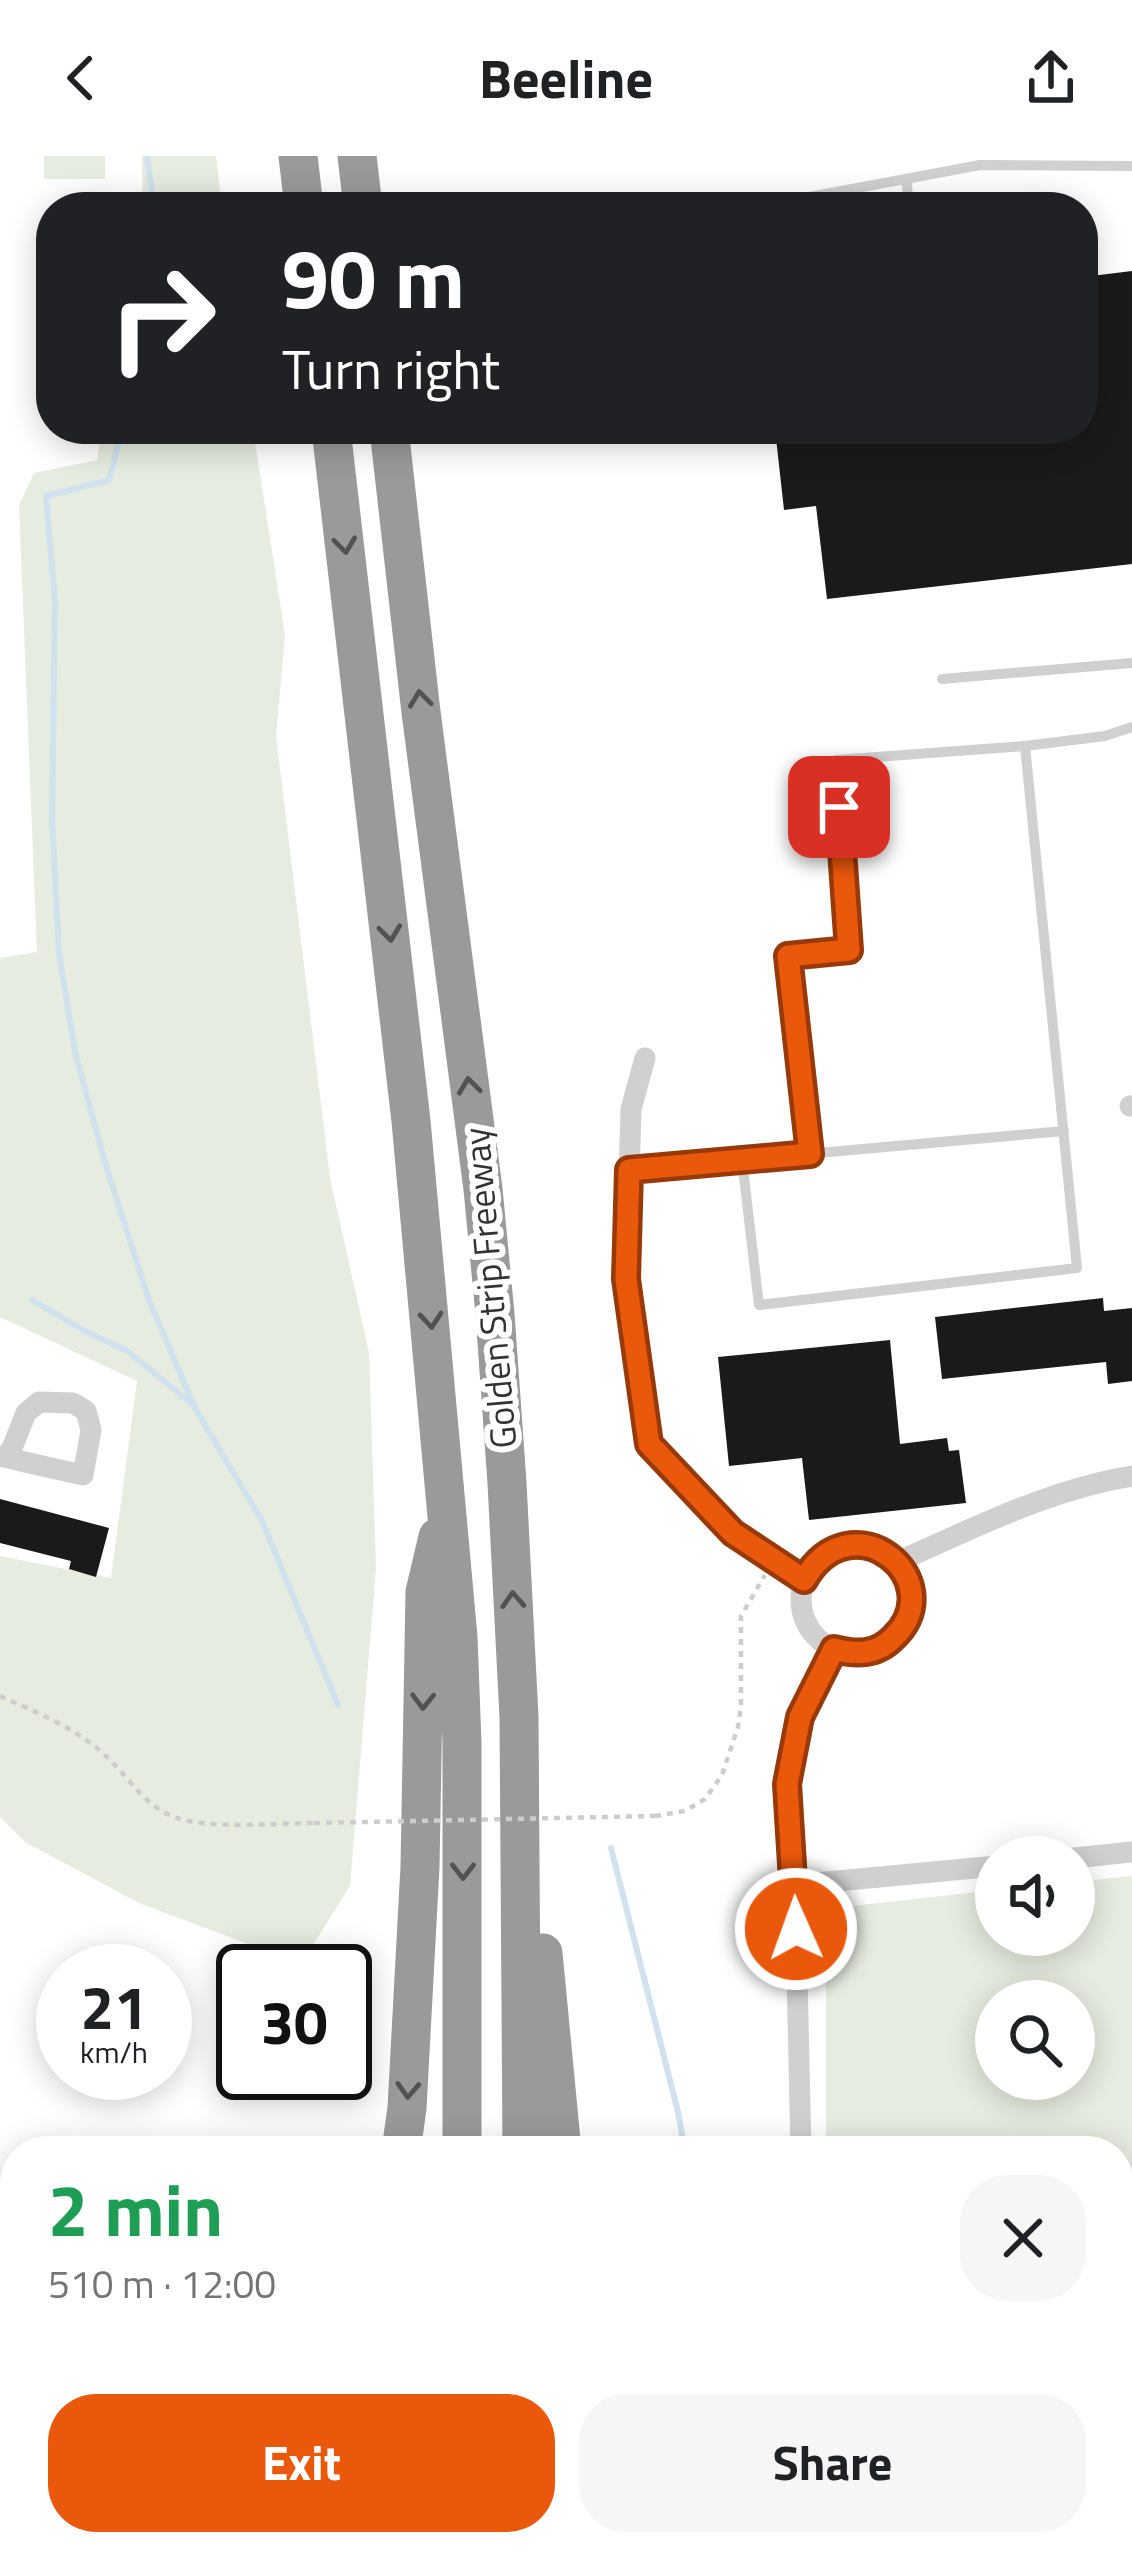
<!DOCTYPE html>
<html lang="en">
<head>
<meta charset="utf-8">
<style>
	:root { --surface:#fff; --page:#f6f6f6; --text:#202124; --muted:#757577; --accent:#ea580c }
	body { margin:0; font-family:"Titillium Web",sans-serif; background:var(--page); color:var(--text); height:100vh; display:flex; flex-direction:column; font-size:45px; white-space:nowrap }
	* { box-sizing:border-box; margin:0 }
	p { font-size:39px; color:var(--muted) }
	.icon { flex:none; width:66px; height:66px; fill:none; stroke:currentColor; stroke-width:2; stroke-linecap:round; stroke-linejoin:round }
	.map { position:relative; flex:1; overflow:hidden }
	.side { position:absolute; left:0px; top:1980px; width:1134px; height:420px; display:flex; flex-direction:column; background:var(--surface); border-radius:48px 48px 0 0; box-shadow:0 6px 30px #0003 }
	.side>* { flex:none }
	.top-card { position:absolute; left:36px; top:36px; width:1062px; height:252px; border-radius:48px; box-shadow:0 6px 30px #0003; background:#202124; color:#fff; overflow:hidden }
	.tools { position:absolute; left:975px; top:1680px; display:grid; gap:24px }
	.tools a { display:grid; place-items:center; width:120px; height:120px; border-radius:50%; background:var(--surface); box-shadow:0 6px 30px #0003; font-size:60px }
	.speed { position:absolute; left:36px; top:1788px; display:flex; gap:24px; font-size:60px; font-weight:700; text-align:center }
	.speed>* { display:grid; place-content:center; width:156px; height:156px; border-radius:50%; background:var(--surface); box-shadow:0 6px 30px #0003; line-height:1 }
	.speed small { font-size:30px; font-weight:400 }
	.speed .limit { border:6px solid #111; border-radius:18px; background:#fff; color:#111 }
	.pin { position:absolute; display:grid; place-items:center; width:102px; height:102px; color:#fff; margin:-51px; border-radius:24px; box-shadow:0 6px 18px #0006 }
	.me { position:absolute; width:132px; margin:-66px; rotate:358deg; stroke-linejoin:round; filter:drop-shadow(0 0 9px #0008) }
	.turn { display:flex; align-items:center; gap:42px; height:252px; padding:0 48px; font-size:54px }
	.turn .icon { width:156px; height:156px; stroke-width:2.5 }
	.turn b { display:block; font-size:84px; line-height:102px }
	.round { display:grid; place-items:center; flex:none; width:126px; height:126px; border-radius:48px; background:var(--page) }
	.overview { display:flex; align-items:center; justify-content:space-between; height:204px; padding:0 48px }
	h1 { font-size:72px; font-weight:700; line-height:90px; color:#1e9e55 }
	.button { display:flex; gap:24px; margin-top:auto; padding:24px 48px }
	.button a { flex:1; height:138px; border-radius:48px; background:var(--accent); color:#fff; font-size:48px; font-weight:700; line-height:138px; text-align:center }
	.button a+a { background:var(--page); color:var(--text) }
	header { display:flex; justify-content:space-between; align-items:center; height:156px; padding:0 48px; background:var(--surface); font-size:54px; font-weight:700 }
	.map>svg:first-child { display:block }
</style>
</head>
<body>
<header><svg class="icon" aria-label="back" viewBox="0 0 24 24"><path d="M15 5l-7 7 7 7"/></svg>Beeline<svg class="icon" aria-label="share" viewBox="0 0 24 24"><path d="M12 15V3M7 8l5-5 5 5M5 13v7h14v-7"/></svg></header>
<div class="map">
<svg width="1132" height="2400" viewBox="0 0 1132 2400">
	<rect width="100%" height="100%" fill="#fff"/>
	<g fill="#e6ecdf" fill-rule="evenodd">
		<rect x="44" y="0" width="61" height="23"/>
		<polygon points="142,0 216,0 222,51 143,51"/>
		<polygon points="101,273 253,273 285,479 276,580 330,1022 369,1197 376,1412 350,1730 301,1808 139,1747 25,1686 0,1661 0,1400 111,1422 137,1225 0,1161 0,802 37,796 19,349 34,317 97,304"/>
		<path d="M1132,1720V2150L1119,2151V1995H826V1753L996,1734V1779H1074V1726ZM1074,1845V1923H996V1845Z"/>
		<polygon points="0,2214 15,2231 15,2353 7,2400 0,2400"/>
	</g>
	<polygon fill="#cfe2ee" points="706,2385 820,2385 825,2400 697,2400"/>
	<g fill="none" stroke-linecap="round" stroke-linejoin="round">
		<g stroke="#cfe2ee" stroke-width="6">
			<polyline points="147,0 154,51"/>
			<polyline points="122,273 109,324 46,340 55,446 52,662 59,797 75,896 106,1010 149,1144 195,1252 262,1365 338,1549"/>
			<polyline points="32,1144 85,1175 129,1196 193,1249"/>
			<polyline points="611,1692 678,1956 685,1995"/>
		</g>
	</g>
	<g fill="#1a1a1a">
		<polygon points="1132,115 1132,408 827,443 816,350 784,354 775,273 1083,273 1083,121"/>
		<polygon points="1103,1142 1104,1155 1132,1152 1132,1225 1108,1228 1106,1206 942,1223 935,1161"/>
		<polygon points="890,1184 900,1288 947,1282 949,1295 959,1294 966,1347 809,1364 802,1302 729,1310 718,1201"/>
		<polygon points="0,1343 109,1372 96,1421 69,1413 71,1405 0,1387"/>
	</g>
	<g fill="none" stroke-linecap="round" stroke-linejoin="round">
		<g stroke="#cdcdcd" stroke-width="4.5" stroke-dasharray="6 6" stroke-linecap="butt">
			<path d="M0,1540C36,1556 76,1572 105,1599C128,1620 144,1650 174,1661C209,1674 276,1667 314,1667"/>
			<polyline points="655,1660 685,1655 705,1643 722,1619 738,1571 741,1549 741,1460 765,1419"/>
		</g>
		<g stroke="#d0d0d0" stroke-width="10">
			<polyline points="907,23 908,51"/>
			<polyline points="756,51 980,9 1132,10"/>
			<polyline points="942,523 1132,507"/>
			<polyline points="1025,590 1105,580 1132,571"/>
			<polyline points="742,1004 759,1149 1077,1112 1025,590 836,604 849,793 788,800 810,998"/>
			<polyline points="629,1014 1064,975"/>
		</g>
		<g stroke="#d0d0d0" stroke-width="21">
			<polyline points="645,902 631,953 626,1123 648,1288 733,1377 804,1424"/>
			<polyline points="1130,950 1132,950"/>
			<path d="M0,1300C28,1307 55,1313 83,1319L91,1274L86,1255L73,1247L39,1246L26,1257L8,1302"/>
			<circle cx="856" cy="1443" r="55"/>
			<path d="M897,1406C972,1373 1050,1333 1132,1320"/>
			<polyline points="1074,1702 1132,1696"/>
			<polyline points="795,1729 996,1710"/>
			<polyline points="801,1995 795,1729 787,1628 799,1561 834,1493"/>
			<polyline points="953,2385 964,2400"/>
		</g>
		<g stroke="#9a9a9a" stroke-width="39">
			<polyline points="298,0 304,51"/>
			<polyline points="357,0 363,51"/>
			<polyline points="331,273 411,965 458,1481 462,1587 462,1995"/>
			<polyline points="389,273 421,556 483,1033 495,1158 507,1327 519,1561 522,1995"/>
			<polyline points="543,1797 562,1995"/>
			<polyline points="401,1995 407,1952 420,1711 425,1436 438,1381"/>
			<polyline points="610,2385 613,2400"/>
			<polyline points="332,2400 335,2385"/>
			<polyline points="458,2400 458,2385"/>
			<polyline points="517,2400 518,2385"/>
		</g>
		<polyline stroke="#cdcdcd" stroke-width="4.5" stroke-dasharray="6 6" stroke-linecap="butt" points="314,1667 655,1660"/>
	</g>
	<defs><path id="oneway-chevron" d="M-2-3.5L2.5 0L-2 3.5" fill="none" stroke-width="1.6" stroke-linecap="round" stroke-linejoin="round" transform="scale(3)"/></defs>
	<g stroke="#525252">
		<use href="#oneway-chevron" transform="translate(345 389) rotate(83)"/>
		<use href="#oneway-chevron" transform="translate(420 543) rotate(-97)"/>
		<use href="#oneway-chevron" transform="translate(390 777) rotate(83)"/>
		<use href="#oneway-chevron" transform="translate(469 930) rotate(-97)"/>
		<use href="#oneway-chevron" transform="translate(431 1164) rotate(85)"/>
		<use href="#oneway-chevron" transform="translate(513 1444) rotate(-93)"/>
		<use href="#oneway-chevron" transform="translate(423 1545) rotate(91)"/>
		<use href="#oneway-chevron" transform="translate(463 1715) rotate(90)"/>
		<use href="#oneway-chevron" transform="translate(408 1934) rotate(93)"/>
	</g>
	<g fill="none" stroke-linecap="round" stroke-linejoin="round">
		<defs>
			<path id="route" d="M796,1773L787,1628L800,1561L834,1493C857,1499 877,1499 894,1481C952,1424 852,1341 804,1424L733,1377L649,1288L626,1123L629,1014L810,998L788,800L849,794L839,651"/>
		</defs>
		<use href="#route" stroke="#983908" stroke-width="30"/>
		<use href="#route" stroke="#ea580c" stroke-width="21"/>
	</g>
	<g text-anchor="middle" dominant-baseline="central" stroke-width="12" stroke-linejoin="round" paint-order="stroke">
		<g font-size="36" fill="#333" stroke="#fff">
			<text transform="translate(489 1132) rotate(-95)">Golden Strip Freeway</text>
		</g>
	</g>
</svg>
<div class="tools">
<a><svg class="icon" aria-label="sound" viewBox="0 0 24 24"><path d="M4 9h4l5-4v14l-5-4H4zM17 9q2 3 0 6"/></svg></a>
<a><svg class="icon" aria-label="search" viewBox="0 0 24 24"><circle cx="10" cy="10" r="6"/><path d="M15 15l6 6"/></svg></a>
</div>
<div class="speed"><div>21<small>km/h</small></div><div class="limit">30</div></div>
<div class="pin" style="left:839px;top:651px;background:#d93025"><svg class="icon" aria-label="arrive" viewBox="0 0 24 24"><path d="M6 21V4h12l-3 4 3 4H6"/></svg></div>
<svg class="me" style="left:796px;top:1773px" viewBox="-20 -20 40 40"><circle r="17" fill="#ea580c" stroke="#fff" stroke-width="3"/><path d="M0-11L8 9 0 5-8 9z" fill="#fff"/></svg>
<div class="top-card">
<div class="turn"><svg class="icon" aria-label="right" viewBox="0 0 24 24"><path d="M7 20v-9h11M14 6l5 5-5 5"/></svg><div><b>90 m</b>Turn right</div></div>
</div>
<section class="side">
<div class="overview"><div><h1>2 min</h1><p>510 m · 12:00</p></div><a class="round"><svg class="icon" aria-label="close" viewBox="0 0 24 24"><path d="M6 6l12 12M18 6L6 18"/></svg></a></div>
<div class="button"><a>Exit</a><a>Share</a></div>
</section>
</div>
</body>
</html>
